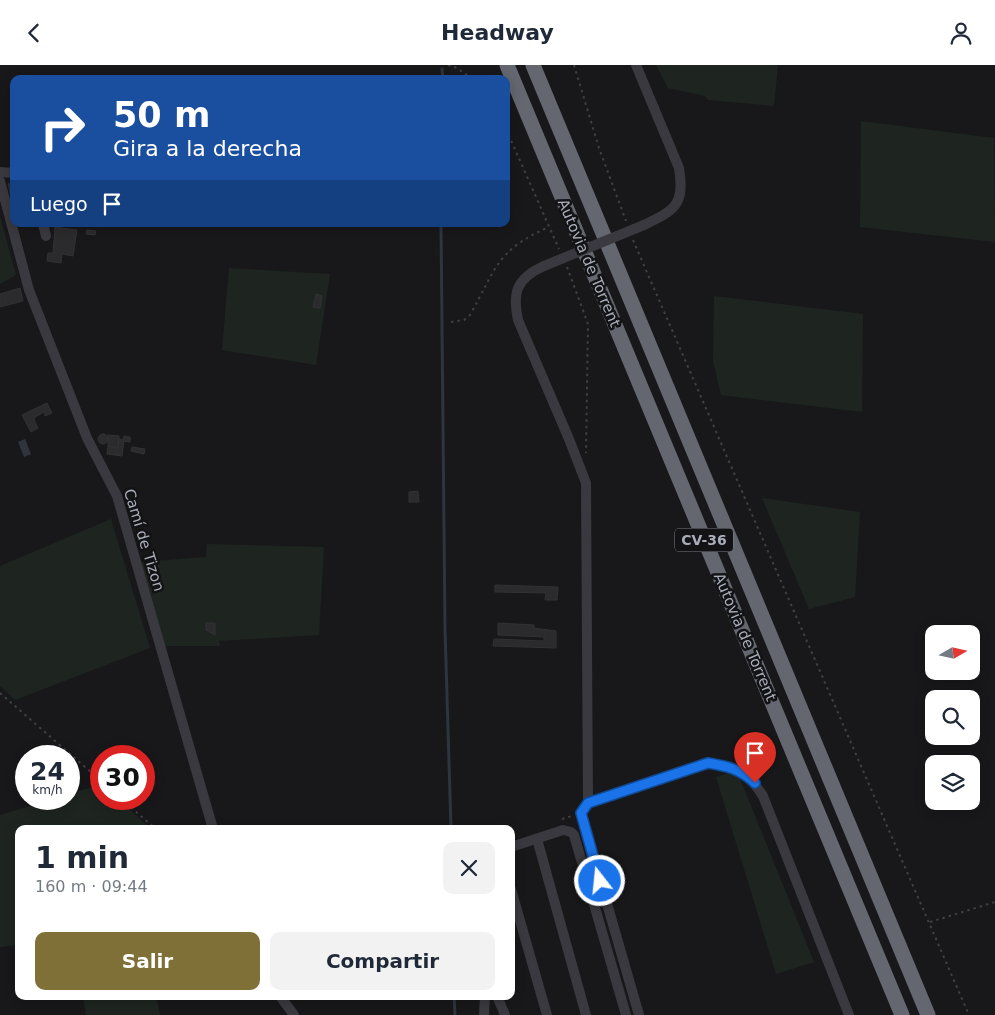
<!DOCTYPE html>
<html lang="es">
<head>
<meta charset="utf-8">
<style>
	:root { --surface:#fff; --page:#f2f2f3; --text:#1f2937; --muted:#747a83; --accent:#7e7037 }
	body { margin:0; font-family:"DejaVu Sans",sans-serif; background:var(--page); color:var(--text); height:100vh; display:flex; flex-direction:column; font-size:19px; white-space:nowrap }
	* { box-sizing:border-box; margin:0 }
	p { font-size:16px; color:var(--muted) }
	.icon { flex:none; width:28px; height:28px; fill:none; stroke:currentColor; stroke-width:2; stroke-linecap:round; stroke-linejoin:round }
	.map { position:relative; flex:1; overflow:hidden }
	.details { position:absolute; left:15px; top:760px; width:500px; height:175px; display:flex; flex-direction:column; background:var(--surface); border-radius:10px; box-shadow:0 2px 12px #0003 }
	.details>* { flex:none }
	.hud { position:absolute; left:10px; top:10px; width:500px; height:152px; border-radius:10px; box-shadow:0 2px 12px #0003; background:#1a4fa0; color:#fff; overflow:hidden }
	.needle { width:32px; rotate:81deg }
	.buttons { position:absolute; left:925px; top:560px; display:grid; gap:10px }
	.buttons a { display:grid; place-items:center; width:55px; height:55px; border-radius:10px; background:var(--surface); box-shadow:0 2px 12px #0003; font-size:25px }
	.speed { position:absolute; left:15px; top:680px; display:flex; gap:10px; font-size:25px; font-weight:700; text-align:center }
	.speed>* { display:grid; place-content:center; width:65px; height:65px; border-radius:50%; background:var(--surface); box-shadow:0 2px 12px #0003; line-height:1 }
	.speed small { font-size:12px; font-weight:400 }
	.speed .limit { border:8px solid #d22; background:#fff; color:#111 }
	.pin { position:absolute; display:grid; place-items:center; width:42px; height:42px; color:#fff; margin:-51px -21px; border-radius:50% 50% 50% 0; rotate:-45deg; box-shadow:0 0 5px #0007 }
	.pin .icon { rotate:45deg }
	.me { position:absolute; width:55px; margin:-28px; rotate:344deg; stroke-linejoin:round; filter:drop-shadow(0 0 4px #0008) }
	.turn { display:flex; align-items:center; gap:18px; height:105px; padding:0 20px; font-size:22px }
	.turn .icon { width:65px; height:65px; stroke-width:2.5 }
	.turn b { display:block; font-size:35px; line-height:42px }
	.then { display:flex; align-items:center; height:48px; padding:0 20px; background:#0003; gap:10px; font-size:19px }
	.round { display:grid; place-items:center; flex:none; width:52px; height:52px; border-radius:10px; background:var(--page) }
	.headline { display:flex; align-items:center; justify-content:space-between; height:85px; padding:0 20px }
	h1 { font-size:30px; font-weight:800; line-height:38px }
	.cta { display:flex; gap:10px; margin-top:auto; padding:10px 20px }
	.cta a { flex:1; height:58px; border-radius:10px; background:var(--accent); color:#fff; font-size:20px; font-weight:800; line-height:58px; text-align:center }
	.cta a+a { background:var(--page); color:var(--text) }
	header { display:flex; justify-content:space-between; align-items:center; height:65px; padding:0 20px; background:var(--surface); font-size:22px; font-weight:800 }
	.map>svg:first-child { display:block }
</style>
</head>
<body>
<header><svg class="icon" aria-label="back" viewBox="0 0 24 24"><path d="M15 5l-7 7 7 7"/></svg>Headway<svg class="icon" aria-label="person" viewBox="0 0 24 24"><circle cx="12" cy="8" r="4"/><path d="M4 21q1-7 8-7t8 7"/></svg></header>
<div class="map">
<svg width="995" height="950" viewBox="0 0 995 950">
	<rect width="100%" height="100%" fill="#18181a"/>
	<g fill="#1e2520">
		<polygon points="656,0 778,0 774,41 708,35 705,31 668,23"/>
		<polygon points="861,56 994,73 995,177 860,162"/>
		<polygon points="0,151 16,210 0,219"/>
		<polygon points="229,203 330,209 316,300 222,285"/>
		<polygon points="714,231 863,249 862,347 721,330 713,296"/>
		<polygon points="762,433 860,447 855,532 809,544"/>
		<polygon points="111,454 150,583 15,635 0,621 0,501"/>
		<polygon points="207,479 324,482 319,570 219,576 220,581 165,581 141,497 206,492"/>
		<polygon points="732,707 739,711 814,897 776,909 716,712"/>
		<polygon points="99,720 101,721 101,734 118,734 151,764 19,764 19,880 0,882 0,750 54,734 69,734 69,729"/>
		<polygon points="83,931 156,931 160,950 86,950"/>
	</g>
	<polygon fill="#2e353f" points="25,374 31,389 24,392 18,377"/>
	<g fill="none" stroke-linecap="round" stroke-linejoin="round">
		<g stroke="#2e353f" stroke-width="3">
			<polyline points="442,4 443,14"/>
			<polyline points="441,159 445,564 451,764"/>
			<polyline points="454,931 455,950"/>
		</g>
	</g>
	<g fill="#2b2b2e" stroke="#323236">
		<polygon points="14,117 14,138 13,139 8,119"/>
		<polygon points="55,162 77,165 73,191 62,189 61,198 47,196 48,188 53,188"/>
		<polygon points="87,165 96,166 95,170 86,169"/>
		<polygon points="20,223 23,236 0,242 0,229"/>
		<polygon points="316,229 322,231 320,243 313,242"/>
		<polygon points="47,338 52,348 45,351 44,347 35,352 34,355 38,363 31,367 22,350"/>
		<circle cx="103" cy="374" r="5"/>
		<polygon points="108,370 119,371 118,383 108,381"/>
		<polygon points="124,371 130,372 130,377 124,376 122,391 107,389 108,381 118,383 119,374 123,375"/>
		<polygon points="132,382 145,384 144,389 131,386"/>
		<polygon points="418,426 419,437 409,437 409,427"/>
		<polygon points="495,520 558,522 557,535 545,535 546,528 495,527"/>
		<polygon points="206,558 215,558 215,570 206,565"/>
		<polygon points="498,558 534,560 534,563 556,566 556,583 493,581 494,574 544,576 544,572 498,570"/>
	</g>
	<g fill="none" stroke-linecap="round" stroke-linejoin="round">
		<g stroke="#3f4046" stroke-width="2" stroke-dasharray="2.5 4" stroke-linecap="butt">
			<polyline points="448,0 457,3 472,14"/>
			<polyline points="574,0 599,83 626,156"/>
			<polyline points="506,64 559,184"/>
			<polyline points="633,175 969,950"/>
			<polyline points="567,202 588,259 586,388"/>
			<path d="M451,257L464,255L470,250C496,204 496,185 549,162"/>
			<polyline points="0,628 101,716"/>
			<polyline points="121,734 156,764"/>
			<polyline points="562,754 572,751"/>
			<polyline points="930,857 995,837"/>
		</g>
		<g stroke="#39393f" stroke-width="10">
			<path d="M636,0L679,103C685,140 675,145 644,160"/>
			<polyline points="0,107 14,108"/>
			<polyline points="0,116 29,225 87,373 117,431 213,764"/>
			<polyline points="43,159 46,171"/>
			<path d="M544,201C517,213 512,227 518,255L569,374L586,418L588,738L581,748L639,950"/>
			<path d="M588,738L708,698C736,702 747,706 763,731L849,950"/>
			<polyline points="537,774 586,950"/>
			<polyline points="511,782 563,765 571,767 574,770 626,950"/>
			<polyline points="511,824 547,950"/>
			<polyline points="280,931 294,950"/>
			<polyline points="497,931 505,950"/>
			<polyline points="484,950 485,931"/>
		</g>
		<g stroke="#656770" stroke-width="15">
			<polyline points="507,0 902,950"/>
			<polyline points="533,0 928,950"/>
		</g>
		<polyline stroke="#39393f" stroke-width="10" points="544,201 644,160"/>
	</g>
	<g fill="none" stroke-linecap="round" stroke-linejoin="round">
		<defs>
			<path id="route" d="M600,816L581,748L588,738L708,698C727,701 740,704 755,718"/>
		</defs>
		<use href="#route" stroke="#114b97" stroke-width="12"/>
		<use href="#route" stroke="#1a73e8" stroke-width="9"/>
	</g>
	<g text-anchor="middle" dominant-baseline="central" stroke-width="5" stroke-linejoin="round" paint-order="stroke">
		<rect fill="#131315" stroke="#7d7f88" stroke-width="1" x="675" y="463.5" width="58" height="23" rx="4"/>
		<g font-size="14" font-weight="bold" fill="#aaadba">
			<text x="704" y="475">CV-36</text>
		</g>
		<g font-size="15" fill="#aaadba" stroke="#131315">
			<text transform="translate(589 198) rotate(67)">Autovia de Torrent</text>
			<text transform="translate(144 475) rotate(73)">Camí de Tizon</text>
			<text transform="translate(745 572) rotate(67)">Autovia de Torrent</text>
		</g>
	</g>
</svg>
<div class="buttons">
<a><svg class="needle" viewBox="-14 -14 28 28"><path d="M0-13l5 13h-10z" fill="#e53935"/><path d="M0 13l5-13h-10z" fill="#747a83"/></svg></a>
<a><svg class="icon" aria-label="search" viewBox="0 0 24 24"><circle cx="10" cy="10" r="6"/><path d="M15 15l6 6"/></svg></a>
<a><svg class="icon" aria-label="layers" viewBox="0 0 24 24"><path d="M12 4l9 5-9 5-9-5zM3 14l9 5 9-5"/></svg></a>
</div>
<div class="speed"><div>24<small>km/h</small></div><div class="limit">30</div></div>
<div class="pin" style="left:755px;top:718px;background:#d93025"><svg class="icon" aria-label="arrive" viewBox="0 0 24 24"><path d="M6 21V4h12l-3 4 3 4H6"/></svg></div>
<svg class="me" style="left:600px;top:816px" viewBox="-20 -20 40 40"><circle r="17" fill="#1a73e8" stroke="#fff" stroke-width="3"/><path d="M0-11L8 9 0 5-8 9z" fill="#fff"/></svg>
<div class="hud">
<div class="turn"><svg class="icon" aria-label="right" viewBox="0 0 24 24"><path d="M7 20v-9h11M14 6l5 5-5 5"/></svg><div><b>50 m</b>Gira a la derecha</div></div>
<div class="then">Luego<svg class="icon" aria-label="arrive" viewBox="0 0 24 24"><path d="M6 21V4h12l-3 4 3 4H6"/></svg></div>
</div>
<section class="details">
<div class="headline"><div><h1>1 min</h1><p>160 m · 09:44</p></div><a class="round"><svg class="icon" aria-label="close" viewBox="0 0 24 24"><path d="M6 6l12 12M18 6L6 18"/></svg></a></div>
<div class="cta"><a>Salir</a><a>Compartir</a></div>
</section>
</div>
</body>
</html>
